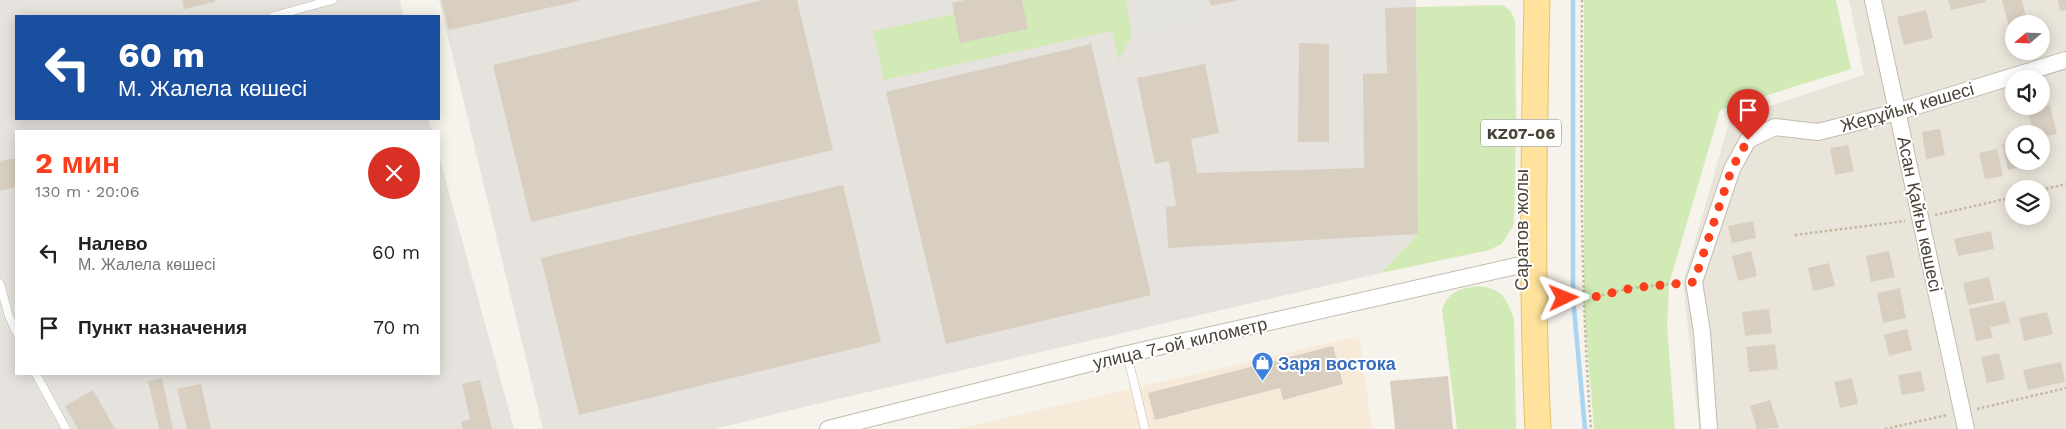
<!DOCTYPE html>
<html lang="ru">
<head>
<meta charset="utf-8">
<style>
	:root { --surface:#fff; --page:#f2f2f2; --text:#222; --muted:#767676; --accent:#fc3f1d }
	body { margin:0; font-family:"Work Sans",sans-serif; background:var(--page); color:var(--text); height:100vh; display:flex; flex-direction:column; font-size:19px; white-space:nowrap }
	* { box-sizing:border-box; margin:0 }
	p { font-size:16px; color:var(--muted) }
	.icon { flex:none; width:28px; height:28px; fill:none; stroke:currentColor; stroke-width:2; stroke-linecap:round; stroke-linejoin:round }
	.map { position:relative; flex:1; overflow:hidden }
	.sheet { position:absolute; left:15px; top:130px; width:425px; height:245px; display:flex; flex-direction:column; background:var(--surface); border-radius:0px; box-shadow:0 2px 12px #0003 }
	.sheet>* { flex:none }
	.hud { position:absolute; left:15px; top:15px; width:425px; height:105px; border-radius:0px; box-shadow:0 2px 12px #0003; background:#1a4fa0; color:#fff; overflow:hidden }
	.needle { width:32px; rotate:251deg }
	.controls { position:absolute; left:2005px; top:15px; display:grid; gap:10px }
	.controls a { display:grid; place-items:center; width:45px; height:45px; border-radius:50%; background:var(--surface); box-shadow:0 2px 12px #0003; font-size:25px }
	.pin { position:absolute; display:grid; place-items:center; width:42px; height:42px; color:#fff; margin:-51px -21px; border-radius:50% 50% 50% 0; rotate:-45deg; box-shadow:0 0 5px #0007 }
	.pin .icon { rotate:45deg }
	.me { position:absolute; width:55px; margin:-28px; rotate:88deg; stroke-linejoin:round; filter:drop-shadow(0 0 4px #0008) }
	.turn { display:flex; align-items:center; gap:18px; height:105px; padding:0 20px; font-size:22px }
	.turn .icon { width:65px; height:65px; stroke-width:2.5 }
	.turn b { display:block; font-size:35px; line-height:42px }
	.round { display:grid; place-items:center; flex:none; width:52px; height:52px; border-radius:26px; background:var(--page) }
	.head { display:flex; align-items:center; justify-content:space-between; height:85px; padding:0 20px }
	h1 { font-size:30px; font-weight:700; line-height:38px; color:var(--accent) }
	ul { padding:0; list-style:none }
	li { display:flex; align-items:center; gap:15px; height:75px; padding:0 20px }
	li div { flex:1 }
	li b { display:block; font-size:19px }
	li em { font-style:normal }
	.map>svg:first-child { display:block }
</style>
</head>
<body>
<div class="map">
<svg width="2066" height="429" viewBox="0 0 2066 429">
	<rect width="100%" height="100%" fill="#f6f3ec"/>
	<path fill="#eae5da" fill-rule="evenodd" d="M1849,0H2066V429H1699L1683,283L1730,119L1864,75ZM2014,24H2041V51H2014ZM2014,79H2041V106H2014ZM2014,134H2041V161H2014ZM2014,189H2041V216H2014Z"/>
	<polygon fill="#f7ead8" points="1359,336 1372,429 957,429"/>
	<g fill="#e6e2dd">
		<polygon points="0,0 400,0 403,16 16,16 16,119 428,119 432,131 16,131 16,374 439,374 439,156 514,429 0,429"/>
		<polygon points="439,0 1416,0 1418,234 1381,273 812,405 715,429 543,429"/>
	</g>
	<g fill="#d2eab5">
		<polygon points="1022,0 1126,0 1132,34 1119,61 1112,31 884,80 873,31"/>
		<polygon points="1584,0 1836,0 1851,69 1720,110 1669,284 1667,326 1675,429 1594,429 1584,309"/>
		<polygon points="1502,5 1510,10 1515,20 1516,119 1514,224 1502,244 1489,250 1381,273 1418,234 1416,7"/>
		<path d="M1477,286C1501,288 1506,297 1514,319L1516,429H1457L1442,309C1449,291 1459,289 1477,286Z"/>
	</g>
	<polygon fill="#e5e3e0" points="1131,0 1204,0 1209,23 1139,38"/>
	<g fill="none" stroke-linecap="round" stroke-linejoin="round">
		<polyline stroke="#a9d4f2" stroke-width="4.5" points="1573,0 1573,298 1585,429"/>
	</g>
	<g fill="#d8cfc1">
		<polygon points="182,0 215,0 215,2 184,9"/>
		<polygon points="441,0 579,0 579,1 449,30"/>
		<polygon points="763,0 797,0 833,150 531,222 493,65"/>
		<polygon points="965,0 1022,0 1028,29 960,43 952,3"/>
		<polygon points="1209,0 1236,0 1236,1 1211,6"/>
		<polygon points="1948,0 1985,0 1986,2 1951,10"/>
		<polygon points="2002,0 2022,0 2027,23 2014,24 2014,26 2009,27"/>
		<polygon points="2058,0 2066,0 2066,10 2060,11"/>
		<polygon points="1416,7 1418,234 1168,248 1166,207 1176,206 1169,161 1155,164 1137,78 1205,64 1219,133 1191,139 1197,173 1364,168 1363,74 1387,73 1385,8"/>
		<polygon points="1926,10 1933,38 1904,45 1897,17"/>
		<polygon points="1299,43 1329,44 1329,142 1298,142"/>
		<polygon points="1091,44 1151,295 946,344 886,92"/>
		<polygon points="2050,105 2057,134 2041,137 2041,134 2033,134 2028,110"/>
		<polygon points="1940,129 1945,155 1926,159 1922,132"/>
		<polygon points="2014,142 2014,161 2025,161 2026,166 2008,170 2002,144"/>
		<polygon points="1848,145 1854,171 1835,175 1830,148"/>
		<polygon points="1997,149 2003,176 1985,179 1979,153"/>
		<polygon points="16,158 16,187 0,191 0,161"/>
		<polygon points="843,185 881,342 579,415 541,258"/>
		<polygon points="1753,221 1756,238 1732,243 1728,226"/>
		<polygon points="1991,231 1994,249 1958,256 1954,239"/>
		<polygon points="1751,251 1757,276 1738,281 1732,256"/>
		<polygon points="1889,251 1895,277 1871,282 1866,256"/>
		<polygon points="1829,263 1835,286 1813,291 1808,268"/>
		<polygon points="1989,277 1994,300 1968,305 1963,283"/>
		<polygon points="1900,288 1906,318 1883,323 1877,293"/>
		<polygon points="2005,301 2010,323 1990,327 1993,338 1976,341 1969,309"/>
		<polygon points="1769,309 1772,333 1745,336 1742,312"/>
		<polygon points="2047,312 2053,334 2024,341 2019,318"/>
		<polygon points="1907,329 1912,350 1889,356 1884,335"/>
		<polygon points="1775,344 1778,369 1749,372 1746,347"/>
		<polygon points="1333,346 1343,384 1283,400 1280,388 1155,420 1148,393"/>
		<polygon points="1999,353 2005,379 1987,383 1981,357"/>
		<polygon points="2061,362 2065,382 2028,390 2023,370"/>
		<polygon points="1921,371 1925,391 1902,395 1898,375"/>
		<polygon points="1448,376 1453,429 1395,429 1390,381"/>
		<polygon points="162,378 173,429 159,429 148,381"/>
		<polygon points="1852,378 1858,404 1840,408 1834,382"/>
		<polygon points="480,380 492,429 463,429 461,422 470,419 462,384"/>
		<polygon points="201,384 211,429 187,429 177,389"/>
		<polygon points="93,390 115,429 78,429 65,406"/>
		<polygon points="1770,400 1779,428 1757,429 1750,406"/>
	</g>
	<g fill="none" stroke-linecap="round" stroke-linejoin="round">
		<defs>
			<g id="service">
				<polyline points="274,16 332,0"/>
				<polyline points="0,284 9,316 16,332"/>
				<polyline points="1127,354 1145,429"/>
				<polyline points="36,374 66,429"/>
			</g>
			<g id="minor">
				<polyline points="1873,0 1966,429"/>
				<polyline points="828,429 1127,354 1534,262"/>
				<polyline points="1709,429 1702,332 1694,282 1732,169 1748,140 1775,127 1818,132 1897,112 2066,60"/>
			</g>
			<path id="primary" d="M1537,0C1534,143 1531,286 1538,429"/>
		</defs>
		<use href="#service" stroke="#c2bbae" stroke-width="9"/>
		<use href="#minor" stroke="#c2bbae" stroke-width="18"/>
		<use href="#primary" stroke="#e6c16a" stroke-width="27"/>
		<g stroke="#c4b79f" stroke-width="2.5" stroke-dasharray="2.5 2.5" stroke-linecap="butt">
			<path d="M1582,0C1581,144 1580,285 1591,429"/>
			<polyline points="2041,190 2066,184"/>
			<polyline points="1935,215 2014,197"/>
			<polyline points="1795,235 1905,221"/>
			<polyline points="1552,297 1594,297 1631,288 1681,283"/>
			<polyline points="1977,409 2066,388"/>
			<polyline points="1885,429 1947,415"/>
		</g>
		<use href="#service" stroke="#fff" stroke-width="8"/>
		<use href="#minor" stroke="#fff" stroke-width="16"/>
		<use href="#primary" stroke="#ffe39c" stroke-width="25"/>
	</g>
	<g fill="none" stroke-linecap="round" stroke-linejoin="round">
		<polyline stroke="#fc3f1d" stroke-width="9" stroke-dasharray="0 16.2" points="1564,298 1594,297 1632,288 1694,282 1732,168 1748,140"/>
	</g>
	<defs>
		<symbol id="shop-pin" viewBox="-11 -11 22 30"><path d="M0 17L-7.5 6A9.5 9.5 0 1 1 7.5 6Z" fill="#3f7fe0" stroke="#fff"/><path d="M-5-2.5h2.3a2.7 3.5 0 0 1 5.4 0H5L5.5 6h-11ZM-1.5-2.5h3a1.5 2.3 0 0 0-3 0Z" fill="#fff"/></symbol>
	</defs>
	<g fill-rule="evenodd">
		<use href="#shop-pin" x="1250" y="350" width="25" height="34"/>
	</g>
	<g text-anchor="middle" dominant-baseline="central" stroke-width="4" stroke-linejoin="round" paint-order="stroke">
		<rect fill="#fff" stroke="#817c74" stroke-width="1" x="1481" y="119.5" width="80" height="27" rx="4"/>
		<g font-size="16" font-weight="bold" fill="#4b4439">
			<text x="1521" y="133">KZ07-06</text>
		</g>
		<g font-size="18" fill="#4b4439" stroke="#fff">
			<text transform="translate(1907 107) rotate(-16)">Жерұйық көшесі</text>
			<text transform="translate(1920 214) rotate(78)">Асан Қайғы көшесі</text>
			<text transform="translate(1521 230) rotate(-90)">Саратов жолы</text>
			<text transform="translate(1180 343) rotate(-13)">улица 7-ой километр</text>
		</g>
		<g font-size="18" font-weight="bold" fill="#366cbe" stroke="#fff" text-anchor="start">
			<text x="1278" y="363">Заря востока</text>
		</g>
	</g>
</svg>
<div class="controls">
<a><svg class="needle" viewBox="-14 -14 28 28"><path d="M0-13l5 13h-10z" fill="#e53935"/><path d="M0 13l5-13h-10z" fill="#767676"/></svg></a>
<a><svg class="icon" aria-label="sound" viewBox="0 0 24 24"><path d="M4 9h4l5-4v14l-5-4H4zM17 9q2 3 0 6"/></svg></a>
<a><svg class="icon" aria-label="search" viewBox="0 0 24 24"><circle cx="10" cy="10" r="6"/><path d="M15 15l6 6"/></svg></a>
<a><svg class="icon" aria-label="layers" viewBox="0 0 24 24"><path d="M12 4l9 5-9 5-9-5zM3 14l9 5 9-5"/></svg></a>
</div>
<div class="pin" style="left:1748px;top:140px;background:#d93025"><svg class="icon" aria-label="arrive" viewBox="0 0 24 24"><path d="M6 21V4h12l-3 4 3 4H6"/></svg></div>
<svg class="me" style="left:1564px;top:298px" viewBox="-20 -20 40 40"><path d="M0-17L14 15 0 8-14 15z" fill="#fc3f1d" stroke="#fff" stroke-width="4"/></svg>
<div class="hud">
<div class="turn"><svg class="icon" aria-label="left" viewBox="0 0 24 24"><path d="M17 20v-9H6M10 6l-5 5 5 5"/></svg><div><b>60 m</b>М. Жалела көшесі</div></div>
</div>
<section class="sheet">
<div class="head"><div><h1>2 мин</h1><p>130 m · 20:06</p></div><a class="round" style="background:#d93025;color:#fff"><svg class="icon" aria-label="close" viewBox="0 0 24 24"><path d="M6 6l12 12M18 6L6 18"/></svg></a></div>
<ul>
<li><svg class="icon" aria-label="left" viewBox="0 0 24 24"><path d="M17 20v-9H6M10 6l-5 5 5 5"/></svg><div><b>Налево</b><p>М. Жалела көшесі</p></div><em>60 m</em></li>
<li><svg class="icon" aria-label="arrive" viewBox="0 0 24 24"><path d="M6 21V4h12l-3 4 3 4H6"/></svg><div><b>Пункт назначения</b></div><em>70 m</em></li>
</ul>
</section>
</div>
</body>
</html>
